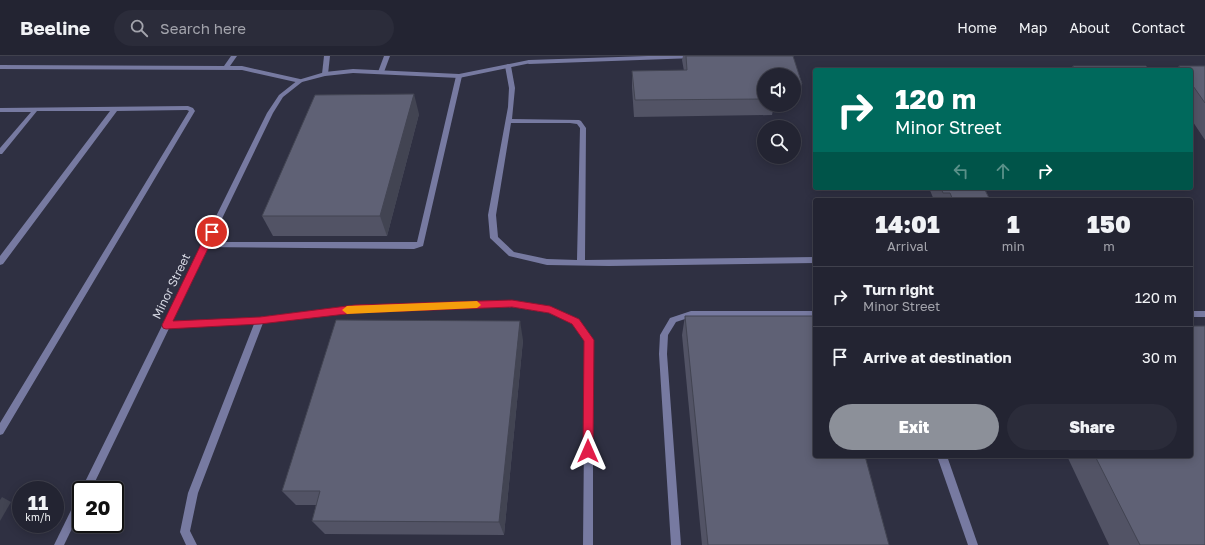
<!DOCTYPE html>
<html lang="en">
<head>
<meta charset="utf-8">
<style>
	:root { --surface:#232432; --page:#2b2c3a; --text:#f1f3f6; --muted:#a3a4ac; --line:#40414d; --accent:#8c9099 }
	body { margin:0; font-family:"Golos Text",sans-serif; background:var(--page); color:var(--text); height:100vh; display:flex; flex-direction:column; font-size:15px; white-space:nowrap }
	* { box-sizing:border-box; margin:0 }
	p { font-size:13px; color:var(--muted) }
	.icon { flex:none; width:22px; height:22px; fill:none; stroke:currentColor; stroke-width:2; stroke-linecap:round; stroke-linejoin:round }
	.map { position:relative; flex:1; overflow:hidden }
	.drawer { position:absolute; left:813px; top:142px; width:380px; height:260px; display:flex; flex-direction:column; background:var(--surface); border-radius:4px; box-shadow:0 2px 10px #0003,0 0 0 1px var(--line) }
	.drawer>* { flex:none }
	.banner { position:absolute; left:813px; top:12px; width:380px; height:122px; border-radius:4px; box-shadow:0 2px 10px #0003,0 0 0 1px var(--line); background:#00695c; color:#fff; overflow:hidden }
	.tools { position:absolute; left:757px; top:12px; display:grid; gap:8px }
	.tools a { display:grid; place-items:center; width:44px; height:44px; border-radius:50%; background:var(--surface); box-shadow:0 2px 10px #0003,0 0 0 1px var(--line); font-size:20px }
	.speed { position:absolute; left:12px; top:425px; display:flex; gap:8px; font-size:20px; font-weight:700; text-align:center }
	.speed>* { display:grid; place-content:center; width:52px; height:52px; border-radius:50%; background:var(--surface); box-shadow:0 2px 10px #0003,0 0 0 1px var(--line); line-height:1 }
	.speed small { font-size:10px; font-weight:400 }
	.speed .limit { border:2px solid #111; border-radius:6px; background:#fff; color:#111 }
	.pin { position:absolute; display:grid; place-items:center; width:34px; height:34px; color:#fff; margin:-17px; border:2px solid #fff; border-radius:50%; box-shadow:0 1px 4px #0007 }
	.me { position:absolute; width:44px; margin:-22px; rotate:0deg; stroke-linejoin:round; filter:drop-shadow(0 0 3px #0008) }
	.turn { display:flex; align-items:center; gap:14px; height:84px; padding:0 16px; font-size:18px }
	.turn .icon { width:52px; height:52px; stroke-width:2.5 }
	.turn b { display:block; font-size:28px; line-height:34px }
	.lanes { display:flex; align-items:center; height:38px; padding:0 16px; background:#0003; justify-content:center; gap:20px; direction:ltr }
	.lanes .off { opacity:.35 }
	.eta { display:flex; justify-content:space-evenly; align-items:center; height:68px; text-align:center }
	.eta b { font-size:24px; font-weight:800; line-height:28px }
	.primary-button { display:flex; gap:8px; margin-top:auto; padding:8px 16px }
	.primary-button a { flex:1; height:46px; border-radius:24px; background:var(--accent); color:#fff; font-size:16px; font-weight:800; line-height:46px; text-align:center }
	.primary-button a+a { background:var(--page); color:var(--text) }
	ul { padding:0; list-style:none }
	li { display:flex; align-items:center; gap:12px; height:60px; padding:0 16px; border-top:1px solid var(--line) }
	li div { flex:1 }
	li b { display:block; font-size:15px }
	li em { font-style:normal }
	header { display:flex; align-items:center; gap:24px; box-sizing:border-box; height:56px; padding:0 20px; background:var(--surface); border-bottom:1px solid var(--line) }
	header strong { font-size:19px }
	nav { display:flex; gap:22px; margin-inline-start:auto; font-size:14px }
	.search { width:280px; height:36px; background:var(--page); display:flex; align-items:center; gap:10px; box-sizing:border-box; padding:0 14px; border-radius:22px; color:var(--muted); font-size:15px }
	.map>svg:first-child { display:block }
</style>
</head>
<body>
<header>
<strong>Beeline</strong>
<div class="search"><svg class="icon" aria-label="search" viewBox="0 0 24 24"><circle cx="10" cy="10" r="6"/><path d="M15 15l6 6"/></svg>Search here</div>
<nav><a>Home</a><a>Map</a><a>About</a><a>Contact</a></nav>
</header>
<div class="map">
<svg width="1205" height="489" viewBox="0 0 1205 489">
	<rect width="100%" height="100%" fill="#2f3042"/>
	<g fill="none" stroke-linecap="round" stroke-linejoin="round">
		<g fill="#777aa1" fill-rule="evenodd">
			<polygon points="231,0 237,0 230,10 242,10 300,23 303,25 300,27 242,14 0,13 0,9 224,10"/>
			<polygon points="324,0 330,0 328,18 325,20 322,18"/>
			<polygon points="384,0 390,0 384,16 381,18 378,16"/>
			<polygon points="648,0 698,0 695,2 529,8 526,6 529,4"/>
			<path d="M508,8L511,10L515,32L512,63L579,64L581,65L586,72L585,204L815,201V207L609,210L547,209L509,200L490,182L488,159L508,51L509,32L505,10ZM511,67H570L577,68L580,72L577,204L547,203L514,196L498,181L496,159Z"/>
			<polygon points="459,18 462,20 423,190 414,193 202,191 201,189 205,186 417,186 456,20"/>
			<polygon points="188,50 193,52 195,55 3,378 0,379 0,367 189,55 187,54 117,55 3,208 0,209 0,200 110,55 37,55 2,98 0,98 0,92 31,56 0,56 0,52"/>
			<polygon points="512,245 550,251 578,263 593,284 593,489 583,489 585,285 572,267 549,257 512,251 355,256 263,267 198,437 190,475 197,489 186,489 180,476 188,437 254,268 166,272 163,271 162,269 163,267 260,261 355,250"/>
			<polygon points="691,255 815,255 815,261 691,261 676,266 668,279 667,298 681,489 671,489 659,298 660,279 670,262"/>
			<rect x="1191" y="255" width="14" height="6"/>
		</g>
		<g fill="#777aa1" fill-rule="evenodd">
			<polygon points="529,4 532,6 531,7 459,22 353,17 325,20 302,26 283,41 273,57 91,434 81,434 267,57 279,39 298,24 325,16 353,13 459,18"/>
			<polygon points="937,400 947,400 978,489 968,489"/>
			<polygon points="81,438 81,454 64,489 54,489 78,440"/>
		</g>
	</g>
	<g fill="#525365">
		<polygon points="683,0 793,0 802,28 797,44 794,44 794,19 764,19 764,49 774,49 772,59 634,61 632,32 632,15 684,15 682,4"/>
		<polygon points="1073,10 1150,14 1070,14"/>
		<polygon points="1179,10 1205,10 1205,84 1191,63 1191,14 1176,14"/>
		<polygon points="419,58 387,180 273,180 262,160"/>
		<polygon points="929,132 988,132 986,135 990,144 934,144"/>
		<polygon points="685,260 889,489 702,489 682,279"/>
		<polygon points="523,284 504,479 325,478 312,465 316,449 296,449 282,435"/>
		<polygon points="1067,400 1191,400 1205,489 1109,489"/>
	</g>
	<g fill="#424452">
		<polygon points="414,38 419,58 387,180 380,160"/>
		<polygon points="520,265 523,284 504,479 499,466"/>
		<polygon points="2,441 11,446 0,465 0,444"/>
	</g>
	<g fill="#5f6175" stroke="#424452">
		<polygon points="686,0 793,0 802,28 794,28 794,19 764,19 764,43 635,44 632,15 687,14"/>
		<polygon points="1073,10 1146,10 1150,14 1076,14"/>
		<polygon points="1179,10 1205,10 1205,47 1191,27 1191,14 1182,14"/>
		<polygon points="414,38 380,160 262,160 315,39"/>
		<polygon points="941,132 984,132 990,144 953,144 950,137 943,137"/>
		<polygon points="685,260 815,260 815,400 865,400 889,489 708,489"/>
		<polygon points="336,264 520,265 499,466 312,465 320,435 282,435"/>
		<polygon points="1191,270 1205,270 1205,489 1140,489 1095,400 1191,400"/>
	</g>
	<polygon fill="#e11d48" stroke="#92132f" points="212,173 216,176 173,265 260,261 355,249 512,244 550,250 579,263 594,284 593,395 592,399 588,400 584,399 583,395 584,285 572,268 549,257 512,251 355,257 260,268 166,273 163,272 162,269 207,176"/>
	<polygon fill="#f59e0b" points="477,245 481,249 477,252 347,258 342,254 347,250"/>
	<g text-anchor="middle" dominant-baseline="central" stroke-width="3" stroke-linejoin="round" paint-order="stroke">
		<g font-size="12" fill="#d4d6e1" stroke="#2f3042">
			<text transform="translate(171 230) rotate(-64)">Minor Street</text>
		</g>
	</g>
</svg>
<div class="tools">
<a><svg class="icon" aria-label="sound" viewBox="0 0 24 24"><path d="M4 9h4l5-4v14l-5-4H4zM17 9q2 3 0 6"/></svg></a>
<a><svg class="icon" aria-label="search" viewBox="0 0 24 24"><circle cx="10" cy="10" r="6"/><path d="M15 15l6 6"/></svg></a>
</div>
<div class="speed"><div>11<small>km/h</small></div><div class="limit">20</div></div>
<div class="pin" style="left:212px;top:176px;background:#d93025"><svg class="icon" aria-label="arrive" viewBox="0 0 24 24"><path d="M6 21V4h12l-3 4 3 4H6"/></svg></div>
<svg class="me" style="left:588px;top:395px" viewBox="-20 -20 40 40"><path d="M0-17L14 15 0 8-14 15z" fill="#e11d48" stroke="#fff" stroke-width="4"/></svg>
<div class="banner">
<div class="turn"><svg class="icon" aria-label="right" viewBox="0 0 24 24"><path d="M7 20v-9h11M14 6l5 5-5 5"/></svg><div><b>120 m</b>Minor Street</div></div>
<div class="lanes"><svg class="icon off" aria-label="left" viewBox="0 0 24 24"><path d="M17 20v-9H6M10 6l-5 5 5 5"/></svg><svg class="icon off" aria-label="ahead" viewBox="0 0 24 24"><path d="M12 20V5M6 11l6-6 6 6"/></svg><svg class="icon" aria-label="right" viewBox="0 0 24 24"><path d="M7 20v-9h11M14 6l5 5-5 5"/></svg></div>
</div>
<section class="drawer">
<div class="eta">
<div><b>14:01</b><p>Arrival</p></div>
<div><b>1</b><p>min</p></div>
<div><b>150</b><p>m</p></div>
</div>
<ul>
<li><svg class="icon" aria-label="right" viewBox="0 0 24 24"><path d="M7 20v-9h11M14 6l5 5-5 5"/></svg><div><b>Turn right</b><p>Minor Street</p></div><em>120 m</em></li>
<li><svg class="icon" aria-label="arrive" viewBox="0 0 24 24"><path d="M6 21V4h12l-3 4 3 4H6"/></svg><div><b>Arrive at destination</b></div><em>30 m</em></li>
</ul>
<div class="primary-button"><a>Exit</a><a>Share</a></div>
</section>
</div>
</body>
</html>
